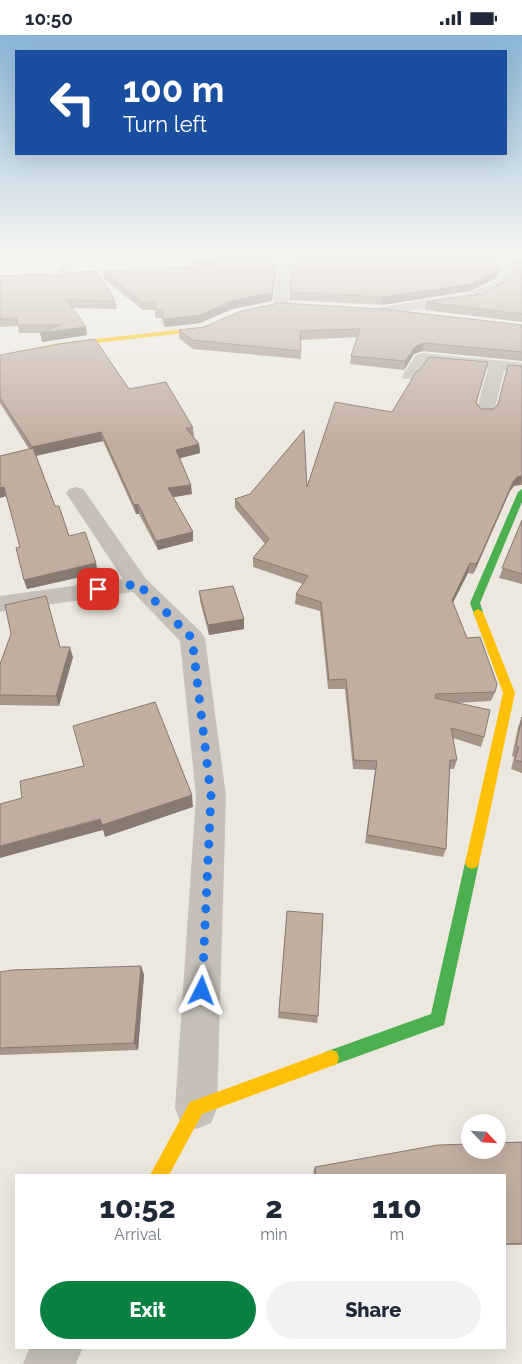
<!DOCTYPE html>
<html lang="en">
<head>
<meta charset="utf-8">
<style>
	:root { --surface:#fff; --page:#f2f2f3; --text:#1f2937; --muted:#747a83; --accent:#0b8043 }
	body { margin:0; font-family:Raleway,sans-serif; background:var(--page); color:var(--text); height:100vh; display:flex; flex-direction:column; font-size:19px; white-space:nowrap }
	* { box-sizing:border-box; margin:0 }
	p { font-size:16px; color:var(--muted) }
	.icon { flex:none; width:28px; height:28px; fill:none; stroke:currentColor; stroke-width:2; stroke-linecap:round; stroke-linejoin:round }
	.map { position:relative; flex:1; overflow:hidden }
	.panel { position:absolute; left:15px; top:1139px; width:491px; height:175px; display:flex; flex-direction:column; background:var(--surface); border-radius:0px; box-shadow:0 5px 20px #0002 }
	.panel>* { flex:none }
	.guide { position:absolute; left:15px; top:15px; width:492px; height:105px; border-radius:0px; box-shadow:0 5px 20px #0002; background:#1a4fa0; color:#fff; overflow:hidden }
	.needle { width:32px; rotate:115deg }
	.tools { position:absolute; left:461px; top:1079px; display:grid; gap:10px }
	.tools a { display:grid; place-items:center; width:45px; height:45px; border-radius:50%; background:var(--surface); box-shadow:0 5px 20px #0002; font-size:25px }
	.pin { position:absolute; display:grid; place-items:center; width:42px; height:42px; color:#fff; margin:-21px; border-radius:10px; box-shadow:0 2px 8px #0006 }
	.me { position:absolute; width:55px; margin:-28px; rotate:3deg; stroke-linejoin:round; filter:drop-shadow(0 0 4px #0008) }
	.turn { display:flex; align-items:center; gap:18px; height:105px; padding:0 25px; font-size:22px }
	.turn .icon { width:65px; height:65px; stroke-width:2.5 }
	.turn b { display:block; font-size:35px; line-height:42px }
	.eta { display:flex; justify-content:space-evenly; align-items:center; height:85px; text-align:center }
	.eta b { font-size:30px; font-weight:800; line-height:35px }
	.action { display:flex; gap:10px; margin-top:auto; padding:10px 25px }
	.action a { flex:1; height:58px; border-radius:30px; background:var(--accent); color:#fff; font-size:20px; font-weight:800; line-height:58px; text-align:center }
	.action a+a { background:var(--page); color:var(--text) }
	.status { display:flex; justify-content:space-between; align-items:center; height:35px; padding:0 25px; background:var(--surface); direction:ltr }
	.status svg { height:14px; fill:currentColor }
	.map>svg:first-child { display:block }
</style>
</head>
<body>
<div class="status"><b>10:50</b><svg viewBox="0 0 49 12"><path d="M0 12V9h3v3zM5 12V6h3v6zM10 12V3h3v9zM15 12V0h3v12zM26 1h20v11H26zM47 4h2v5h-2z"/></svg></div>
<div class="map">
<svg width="522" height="1329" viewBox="0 0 522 1329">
	<rect width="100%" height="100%" fill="#ece8e0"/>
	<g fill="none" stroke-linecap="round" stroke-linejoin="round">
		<g fill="#c6c0b8" fill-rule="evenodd">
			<polygon points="70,221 82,221 64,247 54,247 52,244"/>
			<polygon points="280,221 292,221 287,270 280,274 273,270"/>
			<polygon points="498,221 510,221 513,246 480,265 382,280 377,279 375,276 377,273 382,272 471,258 499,244"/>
			<polygon points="422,318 522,328 522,338 504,336 494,377 491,381 485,382 479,381 476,377 488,334 427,328 416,344 404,344 402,341 416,320"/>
			<polygon points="76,452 83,454 146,544 201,597 205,603 226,761 217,1073 211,1088 196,1094 181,1088 175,1073 196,761 180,606 133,557 0,577 0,561 123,544 66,458 69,454"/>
			<polygon points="30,1312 83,1312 76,1329 23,1329"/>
		</g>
		<g fill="#4caf50" fill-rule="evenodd">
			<polygon points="522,454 522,467 480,568 483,577 482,579 474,579 470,568 518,457"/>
			<polygon points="472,822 477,824 479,828 444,990 331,1031 325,1029 323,1023 325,1017 431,979 465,828 467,824"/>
		</g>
		<g fill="#ffc107" fill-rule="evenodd">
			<polygon points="215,287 218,289 217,290 204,296 60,312 0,324 0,320 60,308 203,292"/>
			<polygon points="478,574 483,577 515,658 479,828 477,832 472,834 467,832 465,828 503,658 473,577"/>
			<polygon points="331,1015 337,1017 339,1023 337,1029 202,1079 169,1140 150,1140 190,1067"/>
		</g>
	</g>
	<g fill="#a6968a">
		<polygon points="154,221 278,221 272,266 232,274 200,288 165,292 163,290 162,283 155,283 155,275 143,275 104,244 103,236 205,231"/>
		<polygon points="511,221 522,221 522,287 425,275 426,267 482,259 513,241"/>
		<polygon points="499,235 497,243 470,256 382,270 289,265 290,257"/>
		<polygon points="0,241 52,241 115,266 117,274 73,273 87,300 42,307 41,298 19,298 18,291 0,292"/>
		<polygon points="522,290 522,326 422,316 414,319 404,335 350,329 351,321 357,302 301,305 301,324 193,314 179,303 179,295"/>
		<polygon points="0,320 129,354 193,393 194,401 193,401 199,409 200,418 180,423 192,459 173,462 193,497 193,506 158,515 139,479 136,479 103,406 36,421 55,471 69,501 98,538 27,554 24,545 20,512 29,414 0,368"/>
		<polygon points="522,331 522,450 514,451 510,456 475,536 473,539 468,538 453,568 467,603 495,657 491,666 456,668 484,702 481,712 453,703 457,725 454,734 450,734 446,814 443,822 365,808 375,735 353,734 345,654 328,654 320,576 295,569 296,559 303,549 253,532 253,523 265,509 235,473 235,464 307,452 392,377 477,368 481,374 494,374 498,369"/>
		<polygon points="522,485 522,549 499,543"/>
		<polygon points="199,556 244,584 244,594 209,600 200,566"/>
		<polygon points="60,612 73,622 59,671 0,670 0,629"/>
		<polygon points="522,682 522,738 511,734 514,722 512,721 518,692"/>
		<polygon points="287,876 318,981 317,988 278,983"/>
		<polygon points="141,931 144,940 138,1015 0,1020 0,937"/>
		<polygon points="522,1107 522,1210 505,1210 505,1140 314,1140 313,1136 315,1132"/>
	</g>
	<g fill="#877a71">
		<polygon points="277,221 278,221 272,266 232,274 200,288 165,292 165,284"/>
		<polygon points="499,235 497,243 470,256 382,270 383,262"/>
		<polygon points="86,292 87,300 42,307 40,298"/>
		<polygon points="424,308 422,316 414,319 404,335 405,326 416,311"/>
		<polygon points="101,397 103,406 34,421 32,412"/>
		<polygon points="199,409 200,418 177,424 176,415"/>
		<polygon points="522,441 521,449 514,451 510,456 473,539 476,529 513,447 517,442"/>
		<polygon points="191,450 192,459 169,463 168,453"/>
		<polygon points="4,452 7,461 0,463 0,453"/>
		<polygon points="138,469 139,479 136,479 134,470"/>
		<polygon points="193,497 193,506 158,515 156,506"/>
		<polygon points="96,528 98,538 27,554 24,545"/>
		<polygon points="470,528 468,538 449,575 452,565"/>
		<polygon points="244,584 244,594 209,600 208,590"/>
		<polygon points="70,612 73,622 59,671 56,661"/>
		<polygon points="192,760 193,772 105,802 103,795 0,823 0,811"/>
		<polygon points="141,931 144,940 138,1015 134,1008"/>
	</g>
	<g fill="#c1aea1" stroke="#877a71">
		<polygon points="190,221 277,221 272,258 231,266 200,280 165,284 162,282 163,275 155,275 156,267 142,267 103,236 210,231 211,225"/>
		<polygon points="293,221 498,221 499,235 472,249 383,262 290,257"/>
		<polygon points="514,221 522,221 522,279 426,267 482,259 516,240"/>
		<polygon points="97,236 115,266 67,265 86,292 40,298 61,290 17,290 17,283 0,284 0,241 50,239 52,241 63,241 66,238"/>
		<polygon points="280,268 383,274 522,290 522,317 424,308 416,311 405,326 351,321 360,294 300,296 301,316 192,305 179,295 204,292 241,276"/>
		<polygon points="95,304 129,354 166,347 193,393 186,393 199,409 176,415 191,450 168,453 193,497 156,506 138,469 134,470 101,397 32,412 0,363 0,320 59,309"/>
		<polygon points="429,322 488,327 476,368 481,374 494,374 498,369 508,330 522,331 522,441 517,442 513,447 478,526 476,529 470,528 452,565 467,603 480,602 497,649 495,657 436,659 435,663 490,675 484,702 451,693 457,725 450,725 446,814 367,800 377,726 354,725 346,644 329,645 321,567 296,559 308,541 253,523 269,504 235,464 250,459 304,395 307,452 335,367 392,377 416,337 419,336"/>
		<polygon points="33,413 55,471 59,471 69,501 85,497 96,528 24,545 16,513 20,512 4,452 0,453 0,421"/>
		<polygon points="522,485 522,539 502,533"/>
		<polygon points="233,551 244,584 208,590 199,556"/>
		<polygon points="46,561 60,612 70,612 56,661 0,660 0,629 11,599 5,570"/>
		<polygon points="155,667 192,760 102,790 100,784 0,811 0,769 22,763 20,746 84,731 73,691"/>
		<polygon points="522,682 522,727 515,725 519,712 516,711"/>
		<polygon points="287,876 323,879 318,981 279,977"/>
		<polygon points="141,931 134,1008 0,1013 0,937 12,935"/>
		<polygon points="522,1107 522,1208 505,1209 505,1140 316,1140 315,1132 438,1110 470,1109 470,1115 498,1115 498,1108"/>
	</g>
	<linearGradient id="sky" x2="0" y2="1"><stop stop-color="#89b6d7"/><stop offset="0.54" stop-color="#f6f5f1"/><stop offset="1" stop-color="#f6f5f1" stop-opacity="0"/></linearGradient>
	<rect width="522" height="407" fill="url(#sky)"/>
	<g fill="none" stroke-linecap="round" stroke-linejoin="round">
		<polyline stroke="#1a73e8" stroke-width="9" stroke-dasharray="0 16.2" points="98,554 138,549 192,603 211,761 202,956"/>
	</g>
</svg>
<div class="tools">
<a><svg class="needle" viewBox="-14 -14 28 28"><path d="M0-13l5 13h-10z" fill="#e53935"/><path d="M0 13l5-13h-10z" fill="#747a83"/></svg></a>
</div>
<div class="pin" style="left:98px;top:554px;background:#d93025"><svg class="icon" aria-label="arrive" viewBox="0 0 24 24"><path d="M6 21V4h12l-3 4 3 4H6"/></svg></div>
<svg class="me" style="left:202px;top:956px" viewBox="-20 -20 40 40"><path d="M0-17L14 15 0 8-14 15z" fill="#1a73e8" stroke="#fff" stroke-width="4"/></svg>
<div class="guide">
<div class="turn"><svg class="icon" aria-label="left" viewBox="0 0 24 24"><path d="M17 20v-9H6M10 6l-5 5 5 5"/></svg><div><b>100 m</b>Turn left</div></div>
</div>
<section class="panel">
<div class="eta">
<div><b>10:52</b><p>Arrival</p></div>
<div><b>2</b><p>min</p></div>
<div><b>110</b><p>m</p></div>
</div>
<div class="action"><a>Exit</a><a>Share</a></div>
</section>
</div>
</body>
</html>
